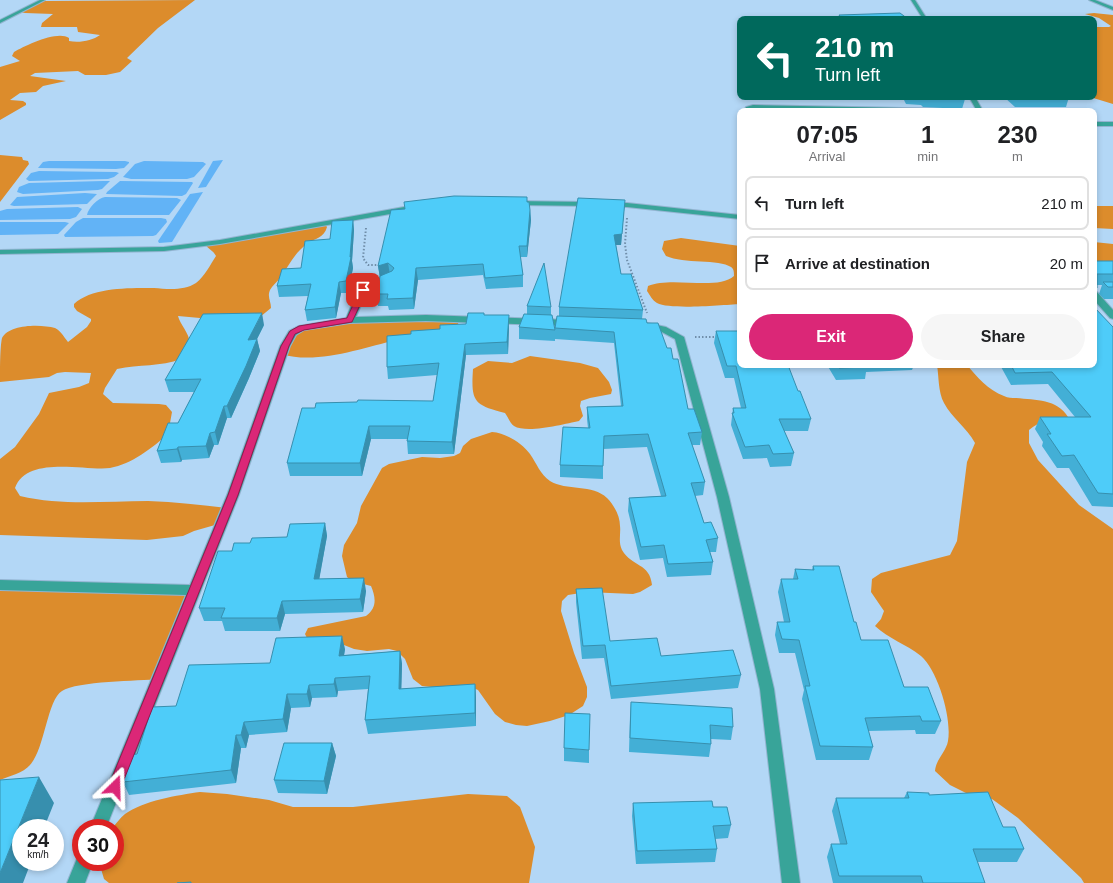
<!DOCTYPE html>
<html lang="en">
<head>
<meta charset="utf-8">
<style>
	:root { --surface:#fff; --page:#f6f6f6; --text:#202124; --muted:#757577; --line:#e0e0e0; --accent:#db2777 }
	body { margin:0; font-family:Helvetica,sans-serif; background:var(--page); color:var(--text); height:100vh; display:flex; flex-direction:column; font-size:15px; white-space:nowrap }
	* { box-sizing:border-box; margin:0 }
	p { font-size:13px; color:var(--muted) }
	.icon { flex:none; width:22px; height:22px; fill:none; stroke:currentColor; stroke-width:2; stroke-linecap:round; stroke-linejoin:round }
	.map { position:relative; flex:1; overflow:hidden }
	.panel { position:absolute; left:737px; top:108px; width:360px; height:260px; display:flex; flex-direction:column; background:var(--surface); border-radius:8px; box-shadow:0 2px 6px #0003 }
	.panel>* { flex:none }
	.top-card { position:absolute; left:737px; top:16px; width:360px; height:84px; border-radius:8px; box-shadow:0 2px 6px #0003; background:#00695c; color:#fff; overflow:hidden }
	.speed { position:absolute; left:12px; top:819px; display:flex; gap:8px; font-size:20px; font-weight:700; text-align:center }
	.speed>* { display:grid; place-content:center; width:52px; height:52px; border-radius:50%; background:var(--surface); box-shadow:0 2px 6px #0003; line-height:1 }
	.speed small { font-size:10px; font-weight:400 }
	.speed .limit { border:6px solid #d22; background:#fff; color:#111 }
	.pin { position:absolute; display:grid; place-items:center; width:34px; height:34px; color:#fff; margin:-17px; border-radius:8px; box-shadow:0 2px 6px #0006 }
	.me { position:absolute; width:44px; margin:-22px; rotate:22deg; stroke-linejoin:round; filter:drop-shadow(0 0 3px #0008) }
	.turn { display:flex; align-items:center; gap:14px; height:84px; padding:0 12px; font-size:18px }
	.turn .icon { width:52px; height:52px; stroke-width:2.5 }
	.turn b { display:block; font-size:28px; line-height:34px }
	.eta { display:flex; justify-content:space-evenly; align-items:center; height:68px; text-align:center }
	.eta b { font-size:24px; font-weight:800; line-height:28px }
	.cta { display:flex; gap:8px; margin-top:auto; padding:8px 12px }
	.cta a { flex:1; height:46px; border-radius:24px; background:var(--accent); color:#fff; font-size:16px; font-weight:800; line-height:46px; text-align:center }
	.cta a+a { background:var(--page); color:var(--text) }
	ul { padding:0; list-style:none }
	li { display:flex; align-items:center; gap:12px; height:54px; margin:0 8px 6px; padding:0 4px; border:2px solid var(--line); border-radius:8px }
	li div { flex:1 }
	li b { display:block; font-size:15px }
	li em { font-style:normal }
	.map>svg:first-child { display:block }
</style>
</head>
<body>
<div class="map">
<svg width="1113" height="883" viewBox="0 0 1113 883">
	<rect width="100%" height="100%" fill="#b3d7f6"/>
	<g fill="#dc8c2c">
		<path d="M195,0L158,28L127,58L132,61L120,72L106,75H85L78,71L35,73L30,76L66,81L43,86L36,92L20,93L10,100L23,101L26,103V105L0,120V67L20,61L12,56L14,52C25,46 57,30 69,38V41C79,43 92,41 100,35L78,32L77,27H41L42,23L53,14L25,13L20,12L40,1H49Z"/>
		<polygon points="1094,13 1113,15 1113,104 1090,97 1094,97 1094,27 1109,27 1111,26 1099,18 1085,14"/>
		<polygon points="0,155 22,157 23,160 28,161 29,164 0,202"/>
		<polygon points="1094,206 1113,206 1113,229 1094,228"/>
		<path d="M324,223L327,227C324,238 315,238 307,244C294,253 289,266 280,278C277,282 272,286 270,290C267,297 271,301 271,308L260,317L222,320L178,316C180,325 192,336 189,345C188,350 184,355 181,359C161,367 139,364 117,369L105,388L103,394L113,403L159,404L166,405L172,412L168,434C152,448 132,464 110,468C84,471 27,455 15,488L20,496C62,506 105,501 148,501C175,502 201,505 227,508L222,523L194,531L183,536L147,540L0,535V459L15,447L39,414L49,393L79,387L89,383L91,373L65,372L57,373L49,377L0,382C0,370 0,347 2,338C9,324 41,324 55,328C61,331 64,337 68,342L87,327L91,321V319L77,311L74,307V304C92,287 130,288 154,288C167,289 184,291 196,283C205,276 210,265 216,256C213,250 208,249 205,244Z"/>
		<path d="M681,238L740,246V304C723,305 670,310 657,303C652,300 650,295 647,291L648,286C672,276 717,291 734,276C734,272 734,269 731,267C719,259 684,264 666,256L662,249L664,241Z"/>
		<polygon points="1094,242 1113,244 1113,267 1094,267"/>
		<path d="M461,319L456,327C436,332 416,335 396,340C363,348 315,365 282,354L285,346L302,328L350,320Z"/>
		<path d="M530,356L580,363L598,368L609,382L612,390L611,394L590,398L581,401L580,406L583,416L579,421C564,424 527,434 514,426C510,423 508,417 505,413C473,405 471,401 473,369L488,361L512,363Z"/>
		<path d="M937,365H967C977,377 988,390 1004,396C1008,398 1012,398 1016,398C1036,400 1057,399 1068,417C1054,419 1040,420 1029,430V443L1038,460L1079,505L1113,529V883H1084L1081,878L1018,818L992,799L968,794L950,785L935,771C936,759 946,752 948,741C952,718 938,671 921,656C906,644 889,639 875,626L881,619L884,611L871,592L872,579L881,573L950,555L957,541L967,462L975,443C967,428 952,418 944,403C938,392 939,377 937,365Z"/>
		<path d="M492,432C506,433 522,443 530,454C537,464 540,474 550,481C566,491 593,484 607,498C614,505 620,516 620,526C621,533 618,542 622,550C632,567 650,563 652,585L640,592L633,594L587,592L568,595L562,601L561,611L574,653L587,687V697L583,706L569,715L550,721L527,726L516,725L505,722L495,714L478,690L471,687H432L422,686L413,679L405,659L397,651L389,649L367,651L354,649L339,643L309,642L305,634L308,628L366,616C377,608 376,598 371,586L352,581L347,577L342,556L344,545L357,523L361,506L382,468L389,464L422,457L440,458L454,456L460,453L463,446L471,439Z"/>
		<path d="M0,585L194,590L159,679C139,681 77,681 62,691C47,700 45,749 30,765C23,773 10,776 0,780Z"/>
		<path d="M200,792L227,794L269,800L293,807H353L468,794L507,796L520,807L535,847L529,883H109L104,879L99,862H115V828H112C116,824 120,818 125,814C143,801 178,795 200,792Z"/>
	</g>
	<g fill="#62b3f6">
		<polygon points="223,160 206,187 198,188 213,161"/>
		<polygon points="49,161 125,161 129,162 129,163 124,168 116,169 38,168 43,162"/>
		<polygon points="144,161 203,162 206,164 194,177 187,179 131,179 123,177 135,164"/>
		<polygon points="39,171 116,172 119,173 114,177 108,179 29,181 26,179 31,173"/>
		<polygon points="103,181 110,181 102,189 98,190 23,194 17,192 19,187 29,183"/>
		<polygon points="120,181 192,182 193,183 186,194 182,196 106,194 107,192"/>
		<polygon points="203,192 172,242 159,243 158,241 190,194"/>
		<polygon points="85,193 97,194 87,204 14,206 10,205 17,197"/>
		<path d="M105,197L177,198L181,200L169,215H87C88,208 98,198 105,197Z"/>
		<polygon points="78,207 82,209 76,217 70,219 0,220 0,211 7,209"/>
		<polygon points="83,218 161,218 166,219 167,222 156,235 153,236 65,237 64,235 76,222"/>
		<polygon points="0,222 65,222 69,223 58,234 0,235"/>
	</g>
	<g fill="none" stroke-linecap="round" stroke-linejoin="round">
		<defs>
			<g id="minor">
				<polygon points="40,0 45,0 0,23 0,20"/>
				<polygon points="911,0 915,0 927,19 923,19"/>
				<polygon points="1089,0 1095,0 1113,7 1113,10"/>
				<polygon points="969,97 975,97 983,111 977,111"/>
				<polygon points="753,105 953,109 956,111 753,109 750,111 744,111 746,107"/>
				<rect x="1094" y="122" width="19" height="4"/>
				<polygon points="512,201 590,202 594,204 590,206 515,205 512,205"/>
				<polygon points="606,203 627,203 740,215 740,219 627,207 606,207"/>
				<polygon points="404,207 408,209 407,211 220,244 164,251 0,254 0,250 164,247 220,240"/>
				<path d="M390,276L394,279L393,281C369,289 365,294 356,317L426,315L570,320L575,323L570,326L426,321L350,323L304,330L296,335L290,346L239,495L106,828H90L186,595L0,590V580L190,585L227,495L280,346L289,331L299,326L346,318C356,293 363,283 390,276Z"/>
				<polygon points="1094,291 1097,292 1113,310 1113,319 1110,318 1094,300"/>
				<polygon points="647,323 666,327 684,337 729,497 774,689 800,883 782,883 760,689 717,497 675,339 660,331 644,328 642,326 644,324"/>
				<polygon points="81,855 81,862 93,862 85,883 67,883 78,856"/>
			</g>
		</defs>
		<use href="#minor" stroke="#93b4d1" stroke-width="2"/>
		<g stroke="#708ea9" stroke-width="2" stroke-dasharray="1.5 2" stroke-linecap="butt">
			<polyline points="627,218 625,244 627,260 647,313"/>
			<polyline points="366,228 363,258 368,265 381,265"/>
			<polyline points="695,337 718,337"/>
		</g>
		<use href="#minor" fill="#38a499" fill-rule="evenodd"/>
	</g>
	<g fill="#43afd6">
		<polygon points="839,15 908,19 838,19"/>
		<polygon points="897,97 964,97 965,99 962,109 923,107 921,105 906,104 904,100 898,100"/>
		<polygon points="1004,97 1069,97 1066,107 1015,107"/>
		<polygon points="527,202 530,210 531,220 527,257 520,257 523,275 523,287 486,289 483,275 418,280 414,309 389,310 388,306 378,306 377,294 380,278 378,266"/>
		<polygon points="624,210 621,245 616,245 621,274 643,310 642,319 647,323 667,348 673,359 688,409 702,432 700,445 692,445 705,482 703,495 695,496 704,523 718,538 716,552 710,552 713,562 711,575 667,577 663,558 640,560 628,511 629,498 661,496 647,447 603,449 603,479 560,477 560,465 588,428 587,419 587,407 621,406 614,343 555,339 555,328 559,316 559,307"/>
		<polygon points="353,220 354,230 352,261 353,268 348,293 341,293 336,318 307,321 305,310 308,296 279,297 277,286 301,268 330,239"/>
		<polygon points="1094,261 1113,261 1113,299 1104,299 1099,294 1102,285 1097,285 1097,288 1094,295"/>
		<polygon points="527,306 551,307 551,315 555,330 555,341 519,339 519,327 527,315"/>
		<polygon points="484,313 484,315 509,326 508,354 466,355 454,454 408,454 407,441 407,439 371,439 362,476 290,476 287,463 315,408 433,401 437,375 388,379 387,367 411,334 466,324"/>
		<polygon points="264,325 257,339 260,351 249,378 231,418 227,418 218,445 214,445 209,458 182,460 181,462 161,463 157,451 178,423 194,392 169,392 165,380"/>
		<polygon points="1113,327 1113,507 1092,506 1069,468 1057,468 1042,446 1043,442 1035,429 1040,417 1075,417 1048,384 1011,385 1000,365 1094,365"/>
		<polygon points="716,331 811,419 808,431 784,431 794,453 791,466 770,467 767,458 743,459 731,425 733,408 741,408 734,378 725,378 714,343"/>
		<polygon points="827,365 914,365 912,370 866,372 865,379 836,380"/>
		<polygon points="325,523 327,536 319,579 366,591 363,612 285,614 280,631 225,631 222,621 204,621 199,608 232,551 250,543 287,537"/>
		<polygon points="813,566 854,622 861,640 904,687 941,721 935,734 916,734 915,730 868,731 873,747 869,760 816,760 802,699 804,690 795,653 779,653 775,635 777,622 784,622 778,592 781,579 793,579 795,569 812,570"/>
		<polygon points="576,589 610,641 661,656 741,675 738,688 611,699 604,658 582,659 576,602"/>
		<polygon points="345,649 344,655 400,651 402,664 401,689 475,684 476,698 476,726 368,734 365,720 368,689 338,691 337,697 312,698 310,707 291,708 287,732 249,735 246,748 241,748 236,783 129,795 123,782 137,754 176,706 270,663"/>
		<polygon points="631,702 733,727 731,740 711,739 711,744 709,757 629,752 630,716"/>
		<polygon points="332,743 336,756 327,794 278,793 274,780"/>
		<polygon points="564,748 589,750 589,763 564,761"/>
		<polygon points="907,792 929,795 1003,827 1024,849 1017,862 977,862 985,883 833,883 827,857 831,844 840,844 832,811 836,798 904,798"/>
		<polygon points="633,803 713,807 731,825 728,838 715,839 717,849 715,862 636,864 632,816"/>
	</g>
	<g fill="#378fae">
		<polygon points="625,200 621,245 614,245 614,235"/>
		<polygon points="530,210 531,220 527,257 527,246"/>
		<polygon points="353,220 354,230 352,261 353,268 348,293 346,281 350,257"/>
		<polygon points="388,263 390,275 380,278 378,266"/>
		<polygon points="416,268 418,280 414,309 413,298"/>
		<polygon points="339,282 341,293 336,318 335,307"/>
		<polygon points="262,313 264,325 251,351 248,340"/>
		<polygon points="509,315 509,326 508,354 507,342"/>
		<polygon points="257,339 260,351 249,378 231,418 227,406"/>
		<polygon points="465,344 466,355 454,454 452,442"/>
		<polygon points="224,406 227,418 218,445 215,432"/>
		<polygon points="369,426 371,439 362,476 360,463"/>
		<polygon points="210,433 214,445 209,458 206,446"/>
		<polygon points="178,447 182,460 181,462 177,449"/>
		<polygon points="325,523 327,536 317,592 314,579"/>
		<polygon points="364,578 366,591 363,612 360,599"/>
		<polygon points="282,601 285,614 280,631 277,618"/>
		<polygon points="342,636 345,649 342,669 339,656"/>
		<polygon points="400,651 402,664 401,703 399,689"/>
		<polygon points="335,678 338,691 337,697 334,684"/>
		<polygon points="475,684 476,698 476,726 475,713"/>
		<polygon points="309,685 312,698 310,707 307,694"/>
		<polygon points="287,694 291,708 287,732 283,719"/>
		<polygon points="244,722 249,735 246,748 241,735"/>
		<polygon points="236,735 241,748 236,783 231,770"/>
		<polygon points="332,743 336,756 327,794 324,781"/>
		<polygon points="39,777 54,803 44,828 21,828 21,862 31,862 23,883 0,883 0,873"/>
	</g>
	<g fill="#4eccf9" stroke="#378fae">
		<polygon points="900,13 908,19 842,19 839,15"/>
		<polygon points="928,97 964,97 965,99"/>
		<polygon points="454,196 527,197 527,202 529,202 530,210 527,246 519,246 523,275 485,278 483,264 416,268 413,298 387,299 388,294 377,294 380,276 392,271 394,268 388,263 378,266 391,210 405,209 404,202"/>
		<polygon points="578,198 625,200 622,234 614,235 621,274 631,274 643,310 559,307"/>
		<polygon points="353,220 350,257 351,257 346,281 339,282 335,307 305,310 311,284 277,286 282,269 301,268 305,241 330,239 332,221"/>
		<polygon points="1094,261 1113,261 1113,274 1097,274 1097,288 1094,288"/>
		<polygon points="544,263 551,307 527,306"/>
		<polygon points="1103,282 1113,282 1113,287 1108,287"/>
		<polygon points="1094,307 1113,327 1113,494 1098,493 1074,455 1062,456 1047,434 1051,434 1040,417 1091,417 1052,372 1015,373 1011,365 1094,365"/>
		<polygon points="262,313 248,340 257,339 246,366 227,406 224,406 215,432 210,433 206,446 178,447 177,449 157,451 168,423 178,423 201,379 165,380 203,314"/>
		<polygon points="468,313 484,313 484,315 509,315 507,342 465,344 452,442 407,441 410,426 369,426 360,463 287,463 302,408 315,408 316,403 357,402 358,400 433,401 439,363 387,367 387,336 411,334 411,331 440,329 440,325 466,324"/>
		<polygon points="524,314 552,315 555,330 519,327"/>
		<polygon points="557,316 646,319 647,323 658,323 667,348 671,348 673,359 678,359 688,409 694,409 702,432 688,433 705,482 691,483 704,523 711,522 718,538 706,540 713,562 668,564 664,545 641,547 629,498 666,496 648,434 604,436 603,466 560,465 563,427 590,428 587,407 623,406 614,332 555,328"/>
		<polygon points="716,331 740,331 740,365 788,365 798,391 800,391 811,419 779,419 794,453 773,454 769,445 745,447 732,413 734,413 733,408 746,408 736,366 727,366"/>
		<polygon points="837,365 866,365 868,367 839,368"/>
		<polygon points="325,523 314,579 364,578 360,599 282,601 277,618 221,618 225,608 199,608 218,551 232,551 234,543 250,543 252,538 287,537 290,524"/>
		<polygon points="813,566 839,566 854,622 856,622 861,640 888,640 904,687 928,687 941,721 922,721 920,716 865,718 873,747 820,746 805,686 810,686 799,640 782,639 777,622 790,622 781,579 798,579 795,569 814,570"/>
		<polygon points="602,588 610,641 657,638 661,656 733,650 741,675 611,686 605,645 583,646 576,589"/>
		<polygon points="342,636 339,656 400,651 399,689 475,684 475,713 365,720 370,676 335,678 334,684 309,685 307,694 287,694 283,719 244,722 241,735 236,735 231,770 123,782 129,755 137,754 152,707 176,706 189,665 270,663 276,638"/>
		<polygon points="631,702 732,708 733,727 710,725 711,744 630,738"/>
		<polygon points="565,713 590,714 589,750 564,748"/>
		<polygon points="284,743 332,743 324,781 274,780"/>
		<polygon points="39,777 0,873 0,780"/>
		<polygon points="907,792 929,793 929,795 988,792 1003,827 1015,827 1024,849 973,849 985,883 923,883 921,876 839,876 831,844 847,844 836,798 909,798"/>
		<polygon points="712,801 713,807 727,807 731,825 713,826 717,849 637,851 633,803"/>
		<polygon points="191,882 191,883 177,883"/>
	</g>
	<polygon fill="#db2777" stroke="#8e194d" points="363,288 367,290 352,322 304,330 295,334 289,346 238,495 121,787 119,792 115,793 110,792 108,787 228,495 281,346 290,331 299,326 347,318 360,290"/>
</svg>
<div class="speed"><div>24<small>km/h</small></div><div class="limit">30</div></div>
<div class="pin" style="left:363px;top:290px;background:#d93025"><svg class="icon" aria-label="arrive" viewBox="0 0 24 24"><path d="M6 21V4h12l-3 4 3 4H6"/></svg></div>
<svg class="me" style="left:115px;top:787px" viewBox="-20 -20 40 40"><path d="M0-17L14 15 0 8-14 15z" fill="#db2777" stroke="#fff" stroke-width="4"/></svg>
<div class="top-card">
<div class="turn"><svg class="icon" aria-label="left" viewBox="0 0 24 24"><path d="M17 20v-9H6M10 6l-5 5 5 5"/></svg><div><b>210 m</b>Turn left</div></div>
</div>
<section class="panel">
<div class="eta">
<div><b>07:05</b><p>Arrival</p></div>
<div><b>1</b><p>min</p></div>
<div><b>230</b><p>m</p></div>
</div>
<ul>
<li><svg class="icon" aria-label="left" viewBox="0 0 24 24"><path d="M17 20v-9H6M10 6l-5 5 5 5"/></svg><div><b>Turn left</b></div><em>210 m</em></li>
<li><svg class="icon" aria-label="arrive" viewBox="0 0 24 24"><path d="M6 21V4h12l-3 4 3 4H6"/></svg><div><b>Arrive at destination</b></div><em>20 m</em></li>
</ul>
<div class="cta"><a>Exit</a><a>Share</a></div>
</section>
</div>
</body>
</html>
